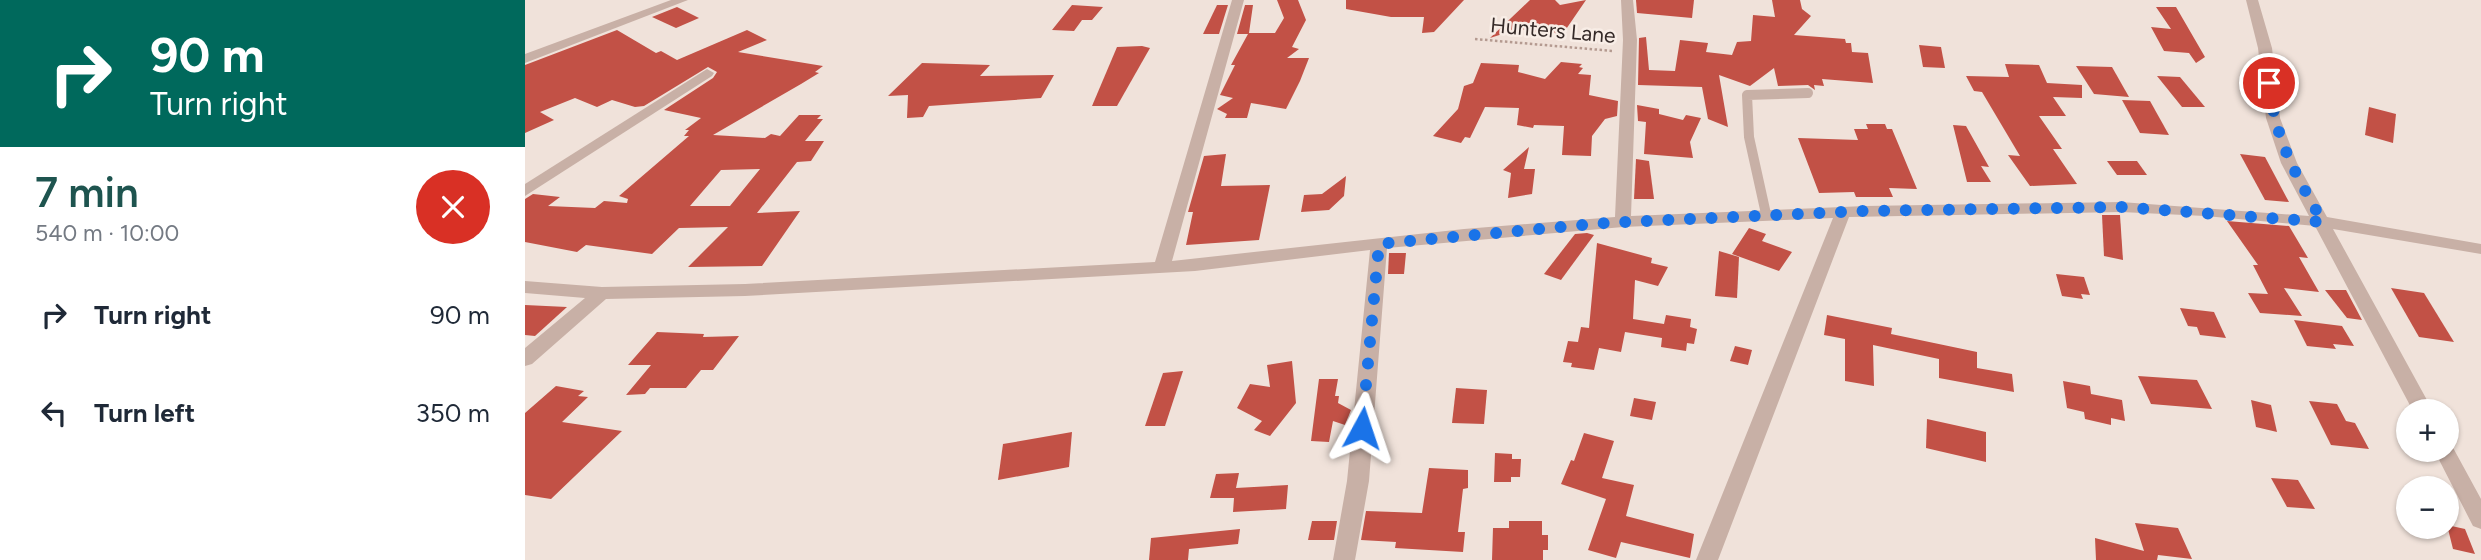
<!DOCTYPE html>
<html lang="en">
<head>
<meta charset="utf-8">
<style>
	:root { --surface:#fff; --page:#f2f2f3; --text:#1f2937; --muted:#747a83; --accent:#1e544f }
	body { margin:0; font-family:Figtree,sans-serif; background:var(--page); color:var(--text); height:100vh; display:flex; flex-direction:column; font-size:26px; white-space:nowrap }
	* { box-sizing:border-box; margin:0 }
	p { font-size:23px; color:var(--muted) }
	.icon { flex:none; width:38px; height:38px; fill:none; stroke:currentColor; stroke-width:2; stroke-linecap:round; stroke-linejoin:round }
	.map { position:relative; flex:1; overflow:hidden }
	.details { display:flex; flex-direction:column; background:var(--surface); width:525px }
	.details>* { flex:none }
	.banner { background:#00695c; color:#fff; overflow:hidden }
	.fabs { position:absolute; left:1871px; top:399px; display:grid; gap:14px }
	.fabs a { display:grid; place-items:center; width:63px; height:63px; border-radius:50%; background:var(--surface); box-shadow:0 2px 5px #0004; font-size:35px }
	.pin { position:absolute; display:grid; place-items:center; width:60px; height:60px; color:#fff; margin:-30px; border:4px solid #fff; border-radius:50%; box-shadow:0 2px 7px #0007 }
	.me { position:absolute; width:77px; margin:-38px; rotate:5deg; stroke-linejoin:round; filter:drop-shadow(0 0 5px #0008) }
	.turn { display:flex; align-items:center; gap:24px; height:147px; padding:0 35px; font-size:32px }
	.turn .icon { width:91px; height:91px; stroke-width:2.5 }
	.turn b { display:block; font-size:49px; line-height:60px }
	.round { display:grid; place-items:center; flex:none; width:74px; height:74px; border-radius:37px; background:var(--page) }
	.head { display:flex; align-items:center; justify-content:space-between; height:119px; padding:0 35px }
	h1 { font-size:42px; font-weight:600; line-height:52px; color:var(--accent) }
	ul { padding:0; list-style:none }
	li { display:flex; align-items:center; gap:21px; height:98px; padding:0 35px }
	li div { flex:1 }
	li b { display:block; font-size:26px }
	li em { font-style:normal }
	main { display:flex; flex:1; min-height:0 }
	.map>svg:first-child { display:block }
</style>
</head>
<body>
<main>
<section class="details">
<div class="banner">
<div class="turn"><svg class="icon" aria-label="right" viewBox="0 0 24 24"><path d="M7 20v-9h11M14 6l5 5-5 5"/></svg><div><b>90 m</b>Turn right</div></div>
</div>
<div class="head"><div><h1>7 min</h1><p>540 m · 10:00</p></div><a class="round" style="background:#d93025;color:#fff"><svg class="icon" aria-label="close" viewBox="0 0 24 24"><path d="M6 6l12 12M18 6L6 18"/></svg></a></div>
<ul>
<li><svg class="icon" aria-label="right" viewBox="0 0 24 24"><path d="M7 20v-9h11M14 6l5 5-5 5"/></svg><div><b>Turn right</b></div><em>90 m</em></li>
<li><svg class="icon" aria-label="left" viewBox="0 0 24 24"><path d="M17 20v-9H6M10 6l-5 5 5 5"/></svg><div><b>Turn left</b></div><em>350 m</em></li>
</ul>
</section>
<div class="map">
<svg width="1956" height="560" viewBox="0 0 1956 560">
	<rect width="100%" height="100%" fill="#f0e2da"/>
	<g fill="#c25146" fill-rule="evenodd">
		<polygon points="752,0 773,0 781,20 767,47 774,49 762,58 784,58 775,81 761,109 726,103 722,118 700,118 702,114 692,109 708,98 695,95 710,65 706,65 723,34 712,34 720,5 728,5 724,33 750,33 759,18"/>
		<polygon points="821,0 939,0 909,32 897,33 899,17 866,17 821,9"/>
		<polygon points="1005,0 1030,0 1035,5 1061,0 1035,38 1026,29 1008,35 996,28 965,38"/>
		<polygon points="1111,0 1169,0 1167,18 1112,13"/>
		<polygon points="1247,0 1275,0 1277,9 1286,16 1269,35 1320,39 1321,43 1326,43 1327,52 1343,53 1348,83 1297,79 1299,86 1289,85 1290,90 1283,85 1253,86 1249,68 1225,86 1194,75 1203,127 1183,119 1177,87 1113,85 1114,38 1121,37 1124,70 1150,71 1155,40 1183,43 1181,52 1207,55 1212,42 1226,41 1228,15 1250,17"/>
		<polygon points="547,5 578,7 567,20 557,20 549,31 527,30"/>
		<polygon points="692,5 703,5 694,34 678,34"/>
		<polygon points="152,7 174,18 151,28 127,17"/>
		<polygon points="1631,7 1651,7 1680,57 1671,63 1664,53 1639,51 1626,27 1646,29"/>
		<path d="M92,30L131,53L136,51L152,60L222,30L242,40L213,52L298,66L290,72L294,73L276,84L188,135L240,138L246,134L255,136L274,115H296L292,119H298L280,141H299L286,161L272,162L232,213L275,211L237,266L163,267L203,227L154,228L127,254L61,245L52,252L0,242V199L8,194L35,197L23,206L70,208L79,201L102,203L103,199L94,196L164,136H159L164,130H160L176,118L139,110L188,78L192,72L183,67L119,106L110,107L87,100L72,107L50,98L15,112L29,120L0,133V65ZM235,169L205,206H165L196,170Z"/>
		<polygon points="1394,45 1416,47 1420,68 1398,67"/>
		<polygon points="617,46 625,48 592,106 567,106 592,47"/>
		<polygon points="1036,62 1057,64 1054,67 1058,68 1053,74 1066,75 1064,95 1093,101 1092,116 1080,119 1067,136 1066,156 1037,155 1039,126 1009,125 1008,128 992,125 994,108 960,107 945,138 940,137 936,143 908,136 933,109 939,86 948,83 956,63 994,65 993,72 1020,79"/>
		<polygon points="397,63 465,65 455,76 529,75 516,98 404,106 398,117 382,118 383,95 363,96"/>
		<polygon points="1480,64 1514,65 1522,83 1557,85 1557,98 1528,97 1541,116 1514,116 1537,149 1528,149 1552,184 1505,186 1483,155 1495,156 1457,92 1449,91 1441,76 1484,77"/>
		<polygon points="1551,66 1587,67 1604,97 1569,94"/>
		<polygon points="1632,76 1655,77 1680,107 1657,107"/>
		<polygon points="1597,100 1625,101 1644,135 1615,133"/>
		<polygon points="1112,105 1134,109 1134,114 1158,120 1161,115 1176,118 1165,142 1168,158 1119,154 1121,122 1113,121"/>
		<polygon points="1844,107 1871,114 1868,143 1840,135"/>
		<polygon points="1341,124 1360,124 1362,129 1367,129 1392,189 1364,188 1368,197 1331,197 1329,192 1294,193 1273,138 1333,140 1329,129 1343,129"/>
		<polygon points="1428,125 1441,126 1464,167 1456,166 1466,182 1442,182"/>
		<polygon points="1004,147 999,169 1010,169 1007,194 983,198 986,173 978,170"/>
		<polygon points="701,154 696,186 745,185 734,240 661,245 668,212 663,212 679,156"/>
		<polygon points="1715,154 1740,157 1764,202 1740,200"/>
		<polygon points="1111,159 1124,161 1129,199 1109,199"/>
		<polygon points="1582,161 1612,161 1622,175 1592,175"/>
		<polygon points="821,176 819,196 804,210 776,212 779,195 797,194"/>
		<polygon points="1577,215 1595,215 1598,260 1579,256"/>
		<polygon points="1702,221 1764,226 1783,258 1774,257 1794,292 1759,288 1777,316 1735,313 1723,293 1743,294 1728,265 1733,265"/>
		<polygon points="1224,228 1241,234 1237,241 1267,252 1254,271 1207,254"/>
		<polygon points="1062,233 1069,235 1036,280 1019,274 1050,234"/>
		<polygon points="1072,243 1127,258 1126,263 1143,267 1133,286 1110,280 1108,319 1139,324 1141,315 1166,319 1165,327 1172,329 1169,344 1162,343 1161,351 1136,347 1137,338 1100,332 1096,352 1074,348 1069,370 1046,367 1047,363 1038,362 1043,341 1053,342 1056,327 1064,328"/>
		<polygon points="1194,251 1214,257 1212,298 1190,296"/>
		<polygon points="864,253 881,253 879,274 863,274"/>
		<polygon points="1531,274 1559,277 1565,295 1556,294 1558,299 1537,296"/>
		<polygon points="1866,288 1899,293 1929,342 1894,337"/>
		<polygon points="1800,290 1821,290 1837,320 1822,318"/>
		<polygon points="0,305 42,307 10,336 0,335"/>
		<polygon points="1655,308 1689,312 1701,338 1675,335 1672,327 1663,326"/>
		<polygon points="1302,315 1367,328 1366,334 1452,352 1452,368 1487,374 1489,392 1414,378 1414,359 1348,345 1349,386 1320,381 1320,339 1299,335"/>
		<polygon points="1769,320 1817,326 1829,346 1808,344 1811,349 1782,346"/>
		<polygon points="132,332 179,334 178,337 214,336 188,370 176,370 161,388 125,388 120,394 101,395 126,365 103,365"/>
		<polygon points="1210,346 1227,350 1223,365 1205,361"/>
		<polygon points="767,361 771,403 745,436 729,430 737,421 712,408 725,384 745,387 742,365"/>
		<polygon points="658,371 640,426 620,426 638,373"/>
		<polygon points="1613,376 1672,380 1687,409 1626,404"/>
		<polygon points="794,379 813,379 810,396 814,396 813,403 826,410 820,425 808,421 804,442 786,441"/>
		<polygon points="1538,381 1565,386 1566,394 1597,400 1600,421 1586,418 1586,425 1560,419 1559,412 1542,408"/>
		<polygon points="31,386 59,391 53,396 63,397 37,422 97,431 26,499 0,495 0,413"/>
		<polygon points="931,388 962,390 959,424 927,423"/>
		<polygon points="1109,398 1131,402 1127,420 1105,416"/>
		<polygon points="1726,400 1746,405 1752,432 1731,427"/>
		<polygon points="1784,401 1812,404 1821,421 1830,423 1844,449 1806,445"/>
		<polygon points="1402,419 1461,432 1461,462 1401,448"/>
		<polygon points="547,432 544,467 473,480 478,444"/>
		<polygon points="1059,433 1089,441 1077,478 1109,485 1101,516 1169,534 1165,558 1096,542 1091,558 1063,550 1081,499 1036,484 1046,460 1049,461"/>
		<polygon points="970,453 987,454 987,459 996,459 995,477 986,477 986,482 969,482"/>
		<polygon points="904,468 943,470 943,488 938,489 933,532 940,532 938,552 870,548 871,542 836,540 841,511 897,513"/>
		<polygon points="714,473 711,488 763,485 761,509 708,512 709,498 685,498 691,474"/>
		<polygon points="1746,478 1773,480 1790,509 1762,507"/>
		<polygon points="787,521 812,521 809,540 783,540"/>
		<polygon points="984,521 1017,521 1017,535 1023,535 1023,550 1018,550 1018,560 967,560 968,528 984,528"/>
		<polygon points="1610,523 1653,528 1667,559 1633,555 1632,560 1571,560 1570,538 1619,551"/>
		<polygon points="1922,525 1940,529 1950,554 1928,549"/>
		<polygon points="715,529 713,544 664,549 663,560 624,560 626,538"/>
	</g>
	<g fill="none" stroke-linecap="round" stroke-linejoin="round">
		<polyline stroke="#b49a90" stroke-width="2.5" stroke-dasharray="2.5 2.5" stroke-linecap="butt" points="950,39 1088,51"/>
		<polyline stroke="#c8b0a6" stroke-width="10" points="1241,214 1224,137 1222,95 1283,93"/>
		<g fill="#c8b0a6" fill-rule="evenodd">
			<polygon points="146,0 163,0 0,63 0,54"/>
			<polygon points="707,0 719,0 647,261 939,229 1090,217 1098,40 1096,0 1108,0 1112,40 1106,216 1340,206 1596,202 1784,216 1756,163 1741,118 1733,48 1721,0 1733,0 1747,48 1755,118 1772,163 1802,217 1956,244 1956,254 1808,229 1908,411 1888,411 1790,226 1680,216 1596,212 1324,217 1193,560 1171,560 1308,218 1098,227 862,248 844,481 830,560 808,560 822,481 845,250 670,271 220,296 81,299 7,364 0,366 0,348 60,298 0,293 0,281 77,287 220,284 630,262"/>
			<polygon points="182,69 189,73 187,76 0,196 0,184"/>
			<polygon points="1922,443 1926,444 1956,499 1956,529 1948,526 1909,450 1922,450"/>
		</g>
	</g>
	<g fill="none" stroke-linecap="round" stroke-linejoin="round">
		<path stroke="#1a73e8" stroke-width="12" stroke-dasharray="0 21.6" d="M837,428L854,244L1080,223L1340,211L1596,207L1798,222C1770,174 1750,139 1744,83"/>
	</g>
	<g text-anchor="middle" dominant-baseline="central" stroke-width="5" stroke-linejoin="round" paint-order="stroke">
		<g font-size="21" fill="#342927" stroke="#f8ede6">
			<text transform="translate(1028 30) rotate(5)">Hunters Lane</text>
		</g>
	</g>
</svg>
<div class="fabs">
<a>+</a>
<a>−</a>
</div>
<div class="pin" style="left:1744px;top:83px;background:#d93025"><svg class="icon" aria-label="arrive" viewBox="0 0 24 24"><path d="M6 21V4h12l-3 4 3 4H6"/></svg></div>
<svg class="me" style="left:837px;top:428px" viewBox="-20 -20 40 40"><path d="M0-17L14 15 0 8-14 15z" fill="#1a73e8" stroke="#fff" stroke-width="4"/></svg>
</div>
</main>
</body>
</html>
